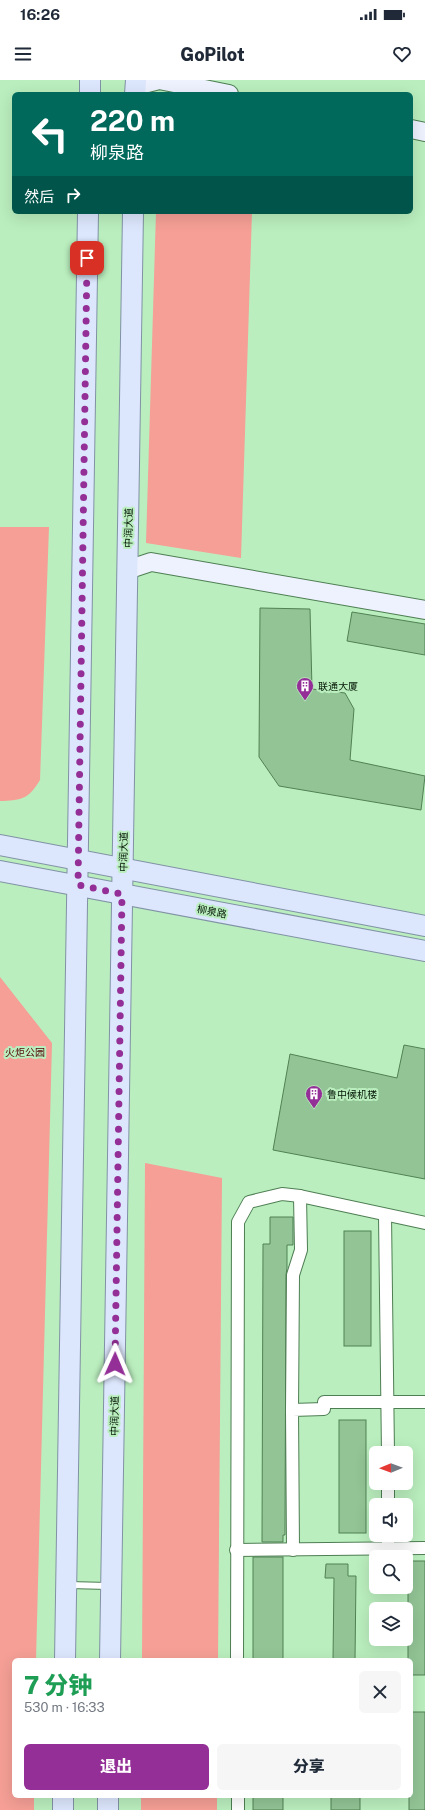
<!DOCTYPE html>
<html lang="zh">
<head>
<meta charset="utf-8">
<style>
	:root { --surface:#fff; --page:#f6f6f7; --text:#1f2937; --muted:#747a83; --accent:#932f96 }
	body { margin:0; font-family:"Public Sans","Noto Sans SC",sans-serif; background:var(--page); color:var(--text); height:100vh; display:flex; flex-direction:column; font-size:15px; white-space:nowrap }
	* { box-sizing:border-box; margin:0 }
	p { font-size:13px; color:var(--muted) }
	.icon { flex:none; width:22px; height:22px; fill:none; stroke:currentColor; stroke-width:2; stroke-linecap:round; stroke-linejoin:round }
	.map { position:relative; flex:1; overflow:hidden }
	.details { position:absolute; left:12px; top:1578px; width:401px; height:140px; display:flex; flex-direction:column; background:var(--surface); border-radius:6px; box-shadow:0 4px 16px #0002 }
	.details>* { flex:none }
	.hud { position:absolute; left:12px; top:12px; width:401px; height:122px; border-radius:6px; box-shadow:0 4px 16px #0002; background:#00695c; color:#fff; overflow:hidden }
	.needle { width:26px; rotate:269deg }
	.fabs { position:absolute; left:369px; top:1366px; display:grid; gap:8px }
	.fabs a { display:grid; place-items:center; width:44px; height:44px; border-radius:6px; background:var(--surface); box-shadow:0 4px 16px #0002; font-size:20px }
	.pin { position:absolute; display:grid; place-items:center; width:34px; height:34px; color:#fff; margin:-17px; border-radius:8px; box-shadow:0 2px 6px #0006 }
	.me { position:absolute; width:44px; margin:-22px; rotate:1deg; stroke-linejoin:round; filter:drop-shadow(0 0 3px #0008) }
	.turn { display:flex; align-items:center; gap:14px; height:84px; padding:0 12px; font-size:18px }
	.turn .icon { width:52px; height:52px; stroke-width:2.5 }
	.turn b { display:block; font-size:28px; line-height:34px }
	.then { display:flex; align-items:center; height:38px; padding:0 12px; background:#0003; gap:8px; font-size:15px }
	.round { display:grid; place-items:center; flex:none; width:42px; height:42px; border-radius:6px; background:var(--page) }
	.overview { display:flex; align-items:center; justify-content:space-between; height:68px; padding:0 12px }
	h1 { font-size:24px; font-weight:800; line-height:30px; color:#1e9e55 }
	.primary-button { display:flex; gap:8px; margin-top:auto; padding:8px 12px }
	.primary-button a { flex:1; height:46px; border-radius:6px; background:var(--accent); color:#fff; font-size:16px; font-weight:800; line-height:46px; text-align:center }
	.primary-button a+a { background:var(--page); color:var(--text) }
	.status { display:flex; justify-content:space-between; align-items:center; height:28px; padding:0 20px; background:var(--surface); direction:ltr }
	.status svg { height:11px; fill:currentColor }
	header { display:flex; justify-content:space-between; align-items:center; height:52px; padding:0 12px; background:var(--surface); font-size:18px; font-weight:800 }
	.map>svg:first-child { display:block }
</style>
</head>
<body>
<div class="status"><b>16:26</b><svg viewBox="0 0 49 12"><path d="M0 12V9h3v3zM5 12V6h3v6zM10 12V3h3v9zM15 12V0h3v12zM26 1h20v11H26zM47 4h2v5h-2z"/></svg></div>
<header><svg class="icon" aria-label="menu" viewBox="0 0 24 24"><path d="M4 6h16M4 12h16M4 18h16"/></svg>GoPilot<svg class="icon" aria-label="heart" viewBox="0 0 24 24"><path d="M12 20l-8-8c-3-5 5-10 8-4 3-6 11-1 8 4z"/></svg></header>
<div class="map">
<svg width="425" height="1730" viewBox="0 0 425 1730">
	<rect width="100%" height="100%" fill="#baeebe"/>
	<g fill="#f59f96">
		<polygon points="156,132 252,132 241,478 146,463"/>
		<path d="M0,447H49L40,700C29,718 23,720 3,721H0Z"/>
		<polygon points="0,897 52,963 36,1580 14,1580 14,1716 34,1716 34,1730 0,1730"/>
		<polygon points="145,1083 222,1098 218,1580 142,1580"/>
		<rect x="141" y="1716" width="76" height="14"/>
	</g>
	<g fill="#92c495" stroke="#518155">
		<polygon points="260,528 310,529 312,609 345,613 354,629 350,680 425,696 421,730 279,706 259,677"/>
		<polygon points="352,532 425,544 425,575 347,561"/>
		<polygon points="404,965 425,969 425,1099 273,1070 290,974 397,998"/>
		<polygon points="270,1137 293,1137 293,1165 287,1165 287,1188 286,1195 285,1455 283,1455 283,1462 262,1462 263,1164 270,1164"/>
		<rect x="344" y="1151" width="27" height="115"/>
		<rect x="339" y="1340" width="27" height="113"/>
		<rect x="253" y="1477" width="30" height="103"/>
		<polygon points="408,1481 425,1481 425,1595 411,1595 411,1580 408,1580"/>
		<polygon points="326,1484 348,1484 348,1496 356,1496 355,1580 333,1580 334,1498 325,1498"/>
		<polygon points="411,1632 425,1632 425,1730 409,1730 409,1716 411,1716"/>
		<rect x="253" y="1716" width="30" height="14"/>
		<rect x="331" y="1716" width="29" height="14"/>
	</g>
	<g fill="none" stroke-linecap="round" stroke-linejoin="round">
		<defs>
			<polyline id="lane" points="69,1505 108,1506"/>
			<g id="street">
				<polyline points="385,1135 388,1373"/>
				<polyline points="292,1330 293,1195 301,1170 300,1116"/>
				<polyline points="388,1425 388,1403"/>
				<polyline points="388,1468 388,1455"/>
				<polyline points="236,1470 425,1468"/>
				<polyline points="293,1470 292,1330 324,1329 324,1322 425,1322"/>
				<polyline points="237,1580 238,1142 249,1122 282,1114 300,1116 425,1143"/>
				<polyline points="238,1716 238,1730"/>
			</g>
			<g id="secondary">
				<polyline points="136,6 159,0 229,14"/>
				<polyline points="411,49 425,52"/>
				<polyline points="127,490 151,482 425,530"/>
			</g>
			<g id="primary">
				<polyline points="90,14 90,0"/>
				<polyline points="135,14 136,0"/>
				<polyline points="0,765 425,846"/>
				<polyline points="0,791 425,871"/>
				<polyline points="65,1580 88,132"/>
				<polyline points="110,1580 133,132"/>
				<polyline points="63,1730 63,1716"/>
				<polyline points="108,1730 108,1716"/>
			</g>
		</defs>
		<use href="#lane" stroke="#4e7e53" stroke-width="8"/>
		<use href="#street" stroke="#4e7e53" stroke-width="14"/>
		<use href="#secondary" stroke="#4e7e53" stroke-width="20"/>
		<use href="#primary" stroke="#8192a5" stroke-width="22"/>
		<use href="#lane" stroke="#fff" stroke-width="6"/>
		<use href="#street" stroke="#fff" stroke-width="12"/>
		<use href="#secondary" stroke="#eef2fe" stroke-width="18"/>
		<use href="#primary" stroke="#dce6fc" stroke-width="20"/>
	</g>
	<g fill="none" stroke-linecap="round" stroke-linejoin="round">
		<polyline stroke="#932f96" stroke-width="7" stroke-dasharray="0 12.6" points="87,178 78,805 122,814 115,1284"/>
	</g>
	<defs>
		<symbol id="building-pin" viewBox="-11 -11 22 30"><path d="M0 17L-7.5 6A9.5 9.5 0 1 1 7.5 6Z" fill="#932f96" stroke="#baeebe"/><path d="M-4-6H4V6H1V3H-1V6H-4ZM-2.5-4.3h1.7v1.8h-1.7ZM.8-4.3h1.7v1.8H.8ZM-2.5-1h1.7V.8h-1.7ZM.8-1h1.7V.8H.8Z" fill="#fff"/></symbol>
	</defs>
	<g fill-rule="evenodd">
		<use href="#building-pin" x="295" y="596" width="20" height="27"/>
		<use href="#building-pin" x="304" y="1004" width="20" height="27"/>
	</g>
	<g text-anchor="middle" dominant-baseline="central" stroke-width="4" stroke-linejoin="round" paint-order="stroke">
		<g font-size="10" fill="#041606" stroke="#baeebe">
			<text transform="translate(128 448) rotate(-89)">中润大道</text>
			<text transform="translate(123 772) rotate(-89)">中润大道</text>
			<text transform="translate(212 831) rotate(11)">柳泉路</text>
			<text transform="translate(114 1336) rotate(-89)">中润大道</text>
		</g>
		<g font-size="10" fill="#041606" stroke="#baeebe" text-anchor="start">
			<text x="318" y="606">联通大厦</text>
			<text x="327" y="1014">鲁中候机楼</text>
		</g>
		<g font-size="10" fill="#530608" stroke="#baeebe">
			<text x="25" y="972">火炬公园</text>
		</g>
	</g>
</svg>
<div class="fabs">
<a><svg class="needle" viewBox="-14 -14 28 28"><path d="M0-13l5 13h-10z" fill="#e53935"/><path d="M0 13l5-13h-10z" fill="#747a83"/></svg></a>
<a><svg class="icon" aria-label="sound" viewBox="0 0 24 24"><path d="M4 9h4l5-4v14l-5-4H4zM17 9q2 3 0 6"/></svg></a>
<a><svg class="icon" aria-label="search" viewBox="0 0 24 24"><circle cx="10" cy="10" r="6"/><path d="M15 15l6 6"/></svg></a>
<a><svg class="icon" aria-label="layers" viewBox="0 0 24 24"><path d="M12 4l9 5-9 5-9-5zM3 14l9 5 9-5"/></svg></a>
</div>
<div class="pin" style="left:87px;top:178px;background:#d93025"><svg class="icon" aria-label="arrive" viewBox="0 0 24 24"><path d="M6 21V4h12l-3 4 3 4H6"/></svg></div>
<svg class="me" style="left:115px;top:1284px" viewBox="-20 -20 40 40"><path d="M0-17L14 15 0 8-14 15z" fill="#932f96" stroke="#fff" stroke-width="4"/></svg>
<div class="hud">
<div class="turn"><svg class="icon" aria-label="left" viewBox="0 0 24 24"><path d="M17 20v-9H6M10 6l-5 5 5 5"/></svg><div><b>220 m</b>柳泉路</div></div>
<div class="then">然后<svg class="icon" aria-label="right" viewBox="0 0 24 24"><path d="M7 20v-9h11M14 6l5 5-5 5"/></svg></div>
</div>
<section class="details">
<div class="overview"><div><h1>7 分钟</h1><p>530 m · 16:33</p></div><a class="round"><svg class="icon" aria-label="close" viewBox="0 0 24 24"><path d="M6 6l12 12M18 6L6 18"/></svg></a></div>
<div class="primary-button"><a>退出</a><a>分享</a></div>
</section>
</div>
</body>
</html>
